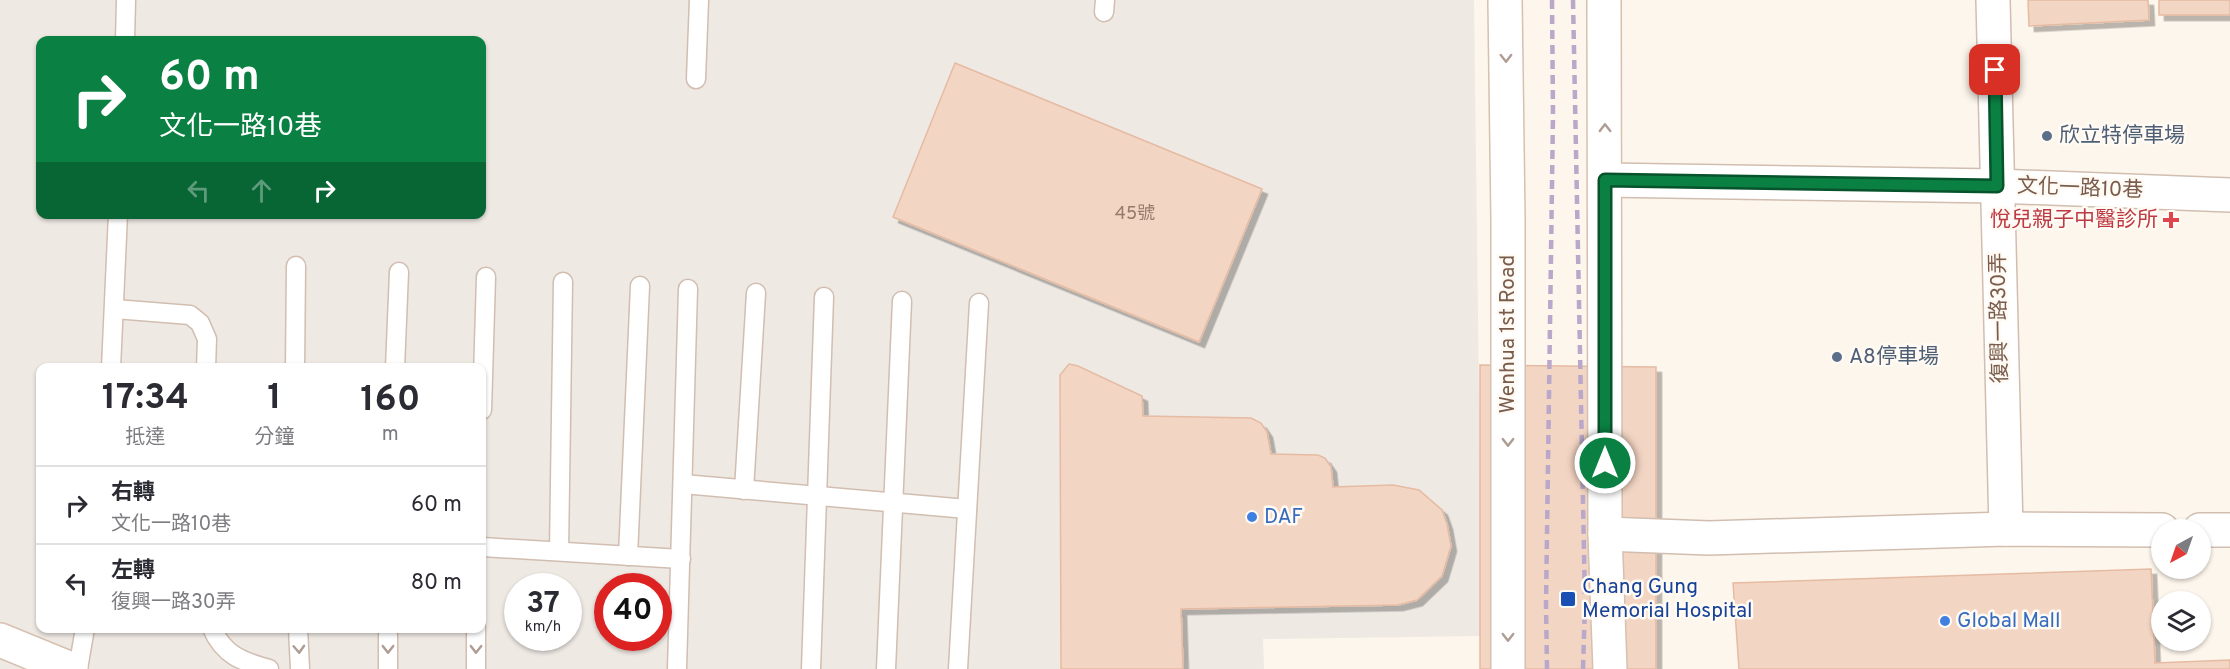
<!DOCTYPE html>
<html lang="zh-TW">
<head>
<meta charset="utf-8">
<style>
	:root { --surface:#fff; --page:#f7f7f7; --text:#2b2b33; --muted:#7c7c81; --line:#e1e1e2 }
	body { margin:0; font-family:Overpass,"Noto Sans TC",sans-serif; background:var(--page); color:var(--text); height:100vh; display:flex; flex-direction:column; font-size:22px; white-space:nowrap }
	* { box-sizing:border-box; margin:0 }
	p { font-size:20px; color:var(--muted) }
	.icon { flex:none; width:33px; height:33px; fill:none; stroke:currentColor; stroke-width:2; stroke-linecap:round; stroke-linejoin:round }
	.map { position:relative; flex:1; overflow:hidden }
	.sheet { position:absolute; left:36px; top:363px; width:450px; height:270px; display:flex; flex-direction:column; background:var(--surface); border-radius:12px; box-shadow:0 2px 4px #0004 }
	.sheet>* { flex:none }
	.top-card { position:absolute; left:36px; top:36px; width:450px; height:183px; border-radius:12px; box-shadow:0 2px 4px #0004; background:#0b8043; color:#fff; overflow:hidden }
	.needle { width:39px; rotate:220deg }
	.tools { position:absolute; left:2151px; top:519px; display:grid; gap:12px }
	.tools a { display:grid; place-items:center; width:60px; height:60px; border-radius:50%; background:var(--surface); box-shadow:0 2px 4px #0004; font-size:30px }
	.speed { position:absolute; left:504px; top:573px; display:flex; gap:12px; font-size:30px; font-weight:700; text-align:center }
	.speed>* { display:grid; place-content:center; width:78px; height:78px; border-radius:50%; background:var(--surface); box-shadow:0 2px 4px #0004; line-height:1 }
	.speed small { font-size:15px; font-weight:400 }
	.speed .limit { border:9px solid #d22; background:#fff; color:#111 }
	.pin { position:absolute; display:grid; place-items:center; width:51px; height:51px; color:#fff; margin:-26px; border-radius:12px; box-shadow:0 3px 9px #0006 }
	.me { position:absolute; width:66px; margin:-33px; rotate:0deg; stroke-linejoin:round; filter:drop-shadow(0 0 4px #0008) }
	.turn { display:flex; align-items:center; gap:21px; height:126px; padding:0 24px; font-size:27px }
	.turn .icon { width:78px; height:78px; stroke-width:2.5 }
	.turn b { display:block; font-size:42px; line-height:51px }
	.lanes { display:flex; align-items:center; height:57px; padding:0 24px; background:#0003; justify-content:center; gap:30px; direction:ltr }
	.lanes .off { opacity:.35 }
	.eta { display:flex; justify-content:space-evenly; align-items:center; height:102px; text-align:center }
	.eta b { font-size:36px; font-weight:700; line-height:42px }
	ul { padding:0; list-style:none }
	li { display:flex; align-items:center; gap:18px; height:78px; padding:0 24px; border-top:2px solid var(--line) }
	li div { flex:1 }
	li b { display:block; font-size:22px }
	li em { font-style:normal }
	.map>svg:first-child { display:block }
</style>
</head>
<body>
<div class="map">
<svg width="2230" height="669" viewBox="0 0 2230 669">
	<defs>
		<filter id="shadow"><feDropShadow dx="5.5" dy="5.5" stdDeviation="0" flood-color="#0004"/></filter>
	</defs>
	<rect width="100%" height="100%" fill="#fdf6ec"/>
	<path fill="#efe9e4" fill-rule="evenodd" d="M0,0H1474L1482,636L1263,639L1264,669H0ZM40,40H482V214H40ZM40,368H482V628H40ZM518,586H568V638H518ZM608,586H658V638H608Z"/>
	<g fill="#f3d5c3" stroke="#e6bba3" stroke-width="1.5" filter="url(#shadow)">
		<polygon points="2028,0 2148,0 2149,20 2029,26"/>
		<rect x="2159" y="0" width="71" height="15"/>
		<polygon points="955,63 1262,189 1199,342 893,217"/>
		<polygon points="1069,364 1078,366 1142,396 1143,416 1251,418 1261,423 1267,432 1271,454 1318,455 1325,458 1331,467 1333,487 1393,485 1419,490 1442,510 1447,524 1451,546 1442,576 1417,600 1398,605 1181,609 1183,669 1061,669 1060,375"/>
		<polygon points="1480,365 1656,367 1656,669 1480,669"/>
		<polygon points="2151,569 2155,663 2230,660 2230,669 1739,669 1733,583"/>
	</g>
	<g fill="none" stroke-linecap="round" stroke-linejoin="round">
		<defs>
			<g id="lane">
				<polyline points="1104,12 1105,0"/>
				<polyline points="125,40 126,0"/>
				<polyline points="696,79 699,0"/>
				<polyline points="115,309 190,315 200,323 207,339 206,368"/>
				<polyline points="111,368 118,214"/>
				<polyline points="295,368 296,266"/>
				<polyline points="395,368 399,272"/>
				<polyline points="482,410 486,277"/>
				<polyline points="683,484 967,509"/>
				<polyline points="744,490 756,293"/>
				<polyline points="482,547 681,559"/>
				<polyline points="559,551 563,282"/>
				<polyline points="628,556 640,286"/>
				<path d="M212,628C223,655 243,662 269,669"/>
				<polyline points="298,628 300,669"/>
				<polyline points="78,669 85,628"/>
				<polyline points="388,669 388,628"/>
				<polyline points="476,669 476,628"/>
				<polyline points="677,669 688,289"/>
				<polyline points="811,669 824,297"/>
				<polyline points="886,669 902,301"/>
				<polyline points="958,669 979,303"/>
			</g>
			<g id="street">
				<polyline points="1993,0 2006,529"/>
				<polyline points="1605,180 1997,186 2230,195"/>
				<polyline points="2200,530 2230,530"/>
				<polyline points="1605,534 1709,538 2006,529 2162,530"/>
			</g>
			<g id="secondary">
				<polyline points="1505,0 1508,219 1508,669"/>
				<polyline points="1604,0 1605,534 1610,669"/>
				<polyline points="0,640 71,669"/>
			</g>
		</defs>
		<use href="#lane" stroke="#d1beb0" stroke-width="21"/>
		<use href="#street" stroke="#d1beb0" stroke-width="36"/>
		<use href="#secondary" stroke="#d6c0b0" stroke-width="36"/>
		<use href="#lane" stroke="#fff" stroke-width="18"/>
		<use href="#street" stroke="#fff" stroke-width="33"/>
		<use href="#secondary" stroke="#fff" stroke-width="33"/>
		<g stroke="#b9a8c9" stroke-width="4.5" stroke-dasharray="9 6" stroke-linecap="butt">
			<polyline points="1573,0 1585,603 1583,669"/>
			<polyline points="1547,669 1546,605 1553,115 1552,0"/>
		</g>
	</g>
	<defs><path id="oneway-chevron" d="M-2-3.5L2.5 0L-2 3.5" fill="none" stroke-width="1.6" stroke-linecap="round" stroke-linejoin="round" transform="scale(1.5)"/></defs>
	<g stroke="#af9d94">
		<use href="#oneway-chevron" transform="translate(1506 58) rotate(89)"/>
		<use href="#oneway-chevron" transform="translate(1605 128) rotate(-91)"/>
		<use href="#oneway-chevron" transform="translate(1508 442) rotate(90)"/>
		<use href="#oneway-chevron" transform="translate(1508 637) rotate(90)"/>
		<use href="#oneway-chevron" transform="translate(299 649) rotate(87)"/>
		<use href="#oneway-chevron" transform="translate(388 649) rotate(90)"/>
		<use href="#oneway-chevron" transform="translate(476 649) rotate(91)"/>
	</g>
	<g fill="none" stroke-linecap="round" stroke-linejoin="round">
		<defs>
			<polyline id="route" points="1605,463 1605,180 1997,186 1995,70"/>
		</defs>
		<use href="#route" stroke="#07532c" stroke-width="15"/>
		<use href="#route" stroke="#0b8043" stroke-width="10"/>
	</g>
	<g fill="#5c6f8a" stroke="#fffaf3" stroke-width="2">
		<circle cx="2047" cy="136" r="6"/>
		<circle cx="1837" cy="357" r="6"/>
	</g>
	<path fill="#e0444e" stroke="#fffaf3" stroke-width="2" d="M2168 211h6v6h6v6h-6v6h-6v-6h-6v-6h6z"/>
	<g fill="#3f7fe0" stroke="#fffaf3" stroke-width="2">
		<circle cx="1252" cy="517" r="6"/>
		<circle cx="1945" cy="621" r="6"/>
	</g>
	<rect fill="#1a4fb4" stroke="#fffaf3" stroke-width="2" x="1560" y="591" width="16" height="16" rx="3"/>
	<g text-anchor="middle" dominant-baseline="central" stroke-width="5" stroke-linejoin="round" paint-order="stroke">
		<g font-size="18" fill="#987a6a">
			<text x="1135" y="214">45號</text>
		</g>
		<g font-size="21" fill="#4e5e75" stroke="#fffaf3" text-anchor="start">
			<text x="2059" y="136">欣立特停車場</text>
			<text x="1849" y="357">A8停車場</text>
		</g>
		<g font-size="21" fill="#7a5c4d" stroke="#fffaf3">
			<text transform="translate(2080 189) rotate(2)">文化一路10巷</text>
			<text transform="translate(2000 318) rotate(-91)">復興一路30弄</text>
			<text transform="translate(1508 334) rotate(-90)">Wenhua 1st Road</text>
		</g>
		<g font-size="21" fill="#be3a42" stroke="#fffaf3" text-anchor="end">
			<text x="2158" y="220">悅兒親子中醫診所</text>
		</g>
		<g font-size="21" fill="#366cbe" stroke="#fffaf3" text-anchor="start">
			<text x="1264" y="517">DAF</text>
			<text x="1957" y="621">Global Mall</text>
		</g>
		<g font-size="21" fill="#164399" stroke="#fffaf3" text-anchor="start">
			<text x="1582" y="587">Chang Gung<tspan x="1582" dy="24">Memorial Hospital</tspan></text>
		</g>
	</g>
</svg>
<div class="tools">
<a><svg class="needle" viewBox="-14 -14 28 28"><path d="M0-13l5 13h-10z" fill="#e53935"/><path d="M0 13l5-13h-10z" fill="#7c7c81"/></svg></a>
<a><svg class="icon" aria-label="layers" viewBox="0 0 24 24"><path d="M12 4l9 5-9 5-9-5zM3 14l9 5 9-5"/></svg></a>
</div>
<div class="speed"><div>37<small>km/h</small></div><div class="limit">40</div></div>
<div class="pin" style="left:1995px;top:70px;background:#d93025"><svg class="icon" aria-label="arrive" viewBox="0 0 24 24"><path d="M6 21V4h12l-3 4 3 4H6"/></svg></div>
<svg class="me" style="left:1605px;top:463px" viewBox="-20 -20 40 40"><circle r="17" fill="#0b8043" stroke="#fff" stroke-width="3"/><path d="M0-11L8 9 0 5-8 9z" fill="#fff"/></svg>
<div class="top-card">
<div class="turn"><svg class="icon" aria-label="right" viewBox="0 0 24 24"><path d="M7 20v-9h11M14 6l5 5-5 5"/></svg><div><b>60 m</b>文化一路10巷</div></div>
<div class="lanes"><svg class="icon off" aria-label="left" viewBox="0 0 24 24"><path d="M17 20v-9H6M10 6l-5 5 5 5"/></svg><svg class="icon off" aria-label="ahead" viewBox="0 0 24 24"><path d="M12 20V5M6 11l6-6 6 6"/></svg><svg class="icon" aria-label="right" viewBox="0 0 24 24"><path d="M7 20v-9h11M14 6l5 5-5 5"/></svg></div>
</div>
<section class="sheet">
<div class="eta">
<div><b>17:34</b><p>抵達</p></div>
<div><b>1</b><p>分鐘</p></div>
<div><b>160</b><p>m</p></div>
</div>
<ul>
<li><svg class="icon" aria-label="right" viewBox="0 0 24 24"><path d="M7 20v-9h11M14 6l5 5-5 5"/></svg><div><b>右轉</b><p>文化一路10巷</p></div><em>60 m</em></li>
<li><svg class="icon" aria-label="left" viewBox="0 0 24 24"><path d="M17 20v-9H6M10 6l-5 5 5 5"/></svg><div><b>左轉</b><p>復興一路30弄</p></div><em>80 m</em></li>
</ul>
</section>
</div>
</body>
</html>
